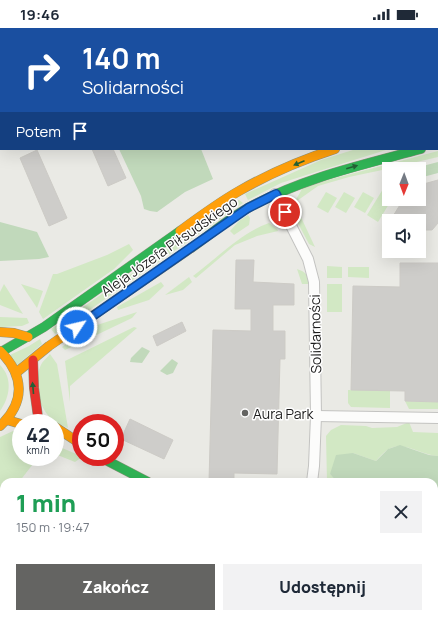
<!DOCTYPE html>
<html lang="pl">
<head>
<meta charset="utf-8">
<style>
	:root { --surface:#fff; --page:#f2f2f3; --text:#1f2937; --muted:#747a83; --accent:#646462 }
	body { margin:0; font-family:Manrope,sans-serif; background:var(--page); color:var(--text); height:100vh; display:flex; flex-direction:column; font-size:15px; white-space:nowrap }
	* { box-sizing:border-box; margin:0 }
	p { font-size:13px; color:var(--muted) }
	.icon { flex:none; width:22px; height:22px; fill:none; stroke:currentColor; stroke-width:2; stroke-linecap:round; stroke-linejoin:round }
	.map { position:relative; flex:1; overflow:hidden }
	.side { position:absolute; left:0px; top:450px; width:438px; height:140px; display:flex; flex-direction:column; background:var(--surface); border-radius:12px 12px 0 0; box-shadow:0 4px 16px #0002 }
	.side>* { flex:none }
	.guide { position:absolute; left:0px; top:0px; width:438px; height:122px; box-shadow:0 4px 16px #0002; background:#1a4fa0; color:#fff; overflow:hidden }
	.needle { width:26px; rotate:181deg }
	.tools { position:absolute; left:382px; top:134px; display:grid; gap:8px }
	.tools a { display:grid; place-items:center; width:44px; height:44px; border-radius:0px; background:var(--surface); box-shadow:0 4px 16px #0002; font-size:20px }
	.speed { position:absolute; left:12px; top:386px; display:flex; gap:8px; font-size:20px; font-weight:700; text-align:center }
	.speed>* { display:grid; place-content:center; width:52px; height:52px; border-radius:50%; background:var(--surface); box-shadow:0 4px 16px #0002; line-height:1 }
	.speed small { font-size:10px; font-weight:400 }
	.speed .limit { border:6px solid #d22; background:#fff; color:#111 }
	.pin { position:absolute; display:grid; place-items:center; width:34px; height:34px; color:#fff; margin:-17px; border:2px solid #fff; border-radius:50%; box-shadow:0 1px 4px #0007 }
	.me { position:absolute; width:44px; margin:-22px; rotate:55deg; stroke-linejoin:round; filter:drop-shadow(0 0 3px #0008) }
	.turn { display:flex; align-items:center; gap:14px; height:84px; padding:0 16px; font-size:18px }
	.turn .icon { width:52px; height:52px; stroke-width:2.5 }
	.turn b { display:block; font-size:28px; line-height:34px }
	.then { display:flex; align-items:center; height:38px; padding:0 16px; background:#0003; gap:8px; font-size:15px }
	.round { display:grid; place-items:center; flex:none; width:42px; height:42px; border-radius:0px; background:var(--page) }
	.overview { display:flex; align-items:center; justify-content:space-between; height:68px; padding:0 16px }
	h1 { font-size:24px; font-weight:800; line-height:30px; color:#1e9e55 }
	.button { display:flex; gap:8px; margin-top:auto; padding:8px 16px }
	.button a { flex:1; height:46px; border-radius:0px; background:var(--accent); color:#fff; font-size:16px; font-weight:800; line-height:46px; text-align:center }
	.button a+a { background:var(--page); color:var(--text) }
	.status { display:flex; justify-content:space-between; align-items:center; height:28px; padding:0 20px; background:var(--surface); direction:ltr }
	.status svg { height:11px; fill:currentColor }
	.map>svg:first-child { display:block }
</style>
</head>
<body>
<div class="status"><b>19:46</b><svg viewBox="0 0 49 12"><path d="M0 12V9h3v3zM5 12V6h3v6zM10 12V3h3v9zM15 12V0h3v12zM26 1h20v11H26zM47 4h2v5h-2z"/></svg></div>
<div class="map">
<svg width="438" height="590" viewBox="0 0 438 590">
	<rect width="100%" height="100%" fill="#eaeae5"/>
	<g fill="#d2e8c4">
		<polygon points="356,121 389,121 281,155 248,172 245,166 321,132"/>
		<polygon points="438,123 438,129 387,141 349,149 318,158 294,175 302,161 328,152"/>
		<polygon points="383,161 389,164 389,171 392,171 378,194 367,187"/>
		<polygon points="326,164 337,170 328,185 317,179"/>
		<polygon points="344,164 355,170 346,185 335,179"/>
		<polygon points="363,164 374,170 365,185 354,179"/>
		<polygon points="239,172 243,175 55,306 51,301"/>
		<polygon points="295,185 299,185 315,219 309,216 294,188"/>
		<polygon points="248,187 250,190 249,197 234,207 230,203 239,193"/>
		<path d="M269,195L277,201L278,203L257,208L235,217L196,250L193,248C217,230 241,205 269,195Z"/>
		<polygon points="129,216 133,222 114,241 43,291 39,284 53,246 57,246 107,227"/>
		<polygon points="327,238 342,239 342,250 327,250"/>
		<polygon points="348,239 369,239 369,250 348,249"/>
		<path d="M297,241C306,244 308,247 310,256H302Z"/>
		<polygon points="189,249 192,254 183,262 165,267"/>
		<polygon points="161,254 164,258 149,272 118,282 117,279"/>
		<polygon points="4,256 23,286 0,277 0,264"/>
		<polygon points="21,256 43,263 37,280"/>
		<rect x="327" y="256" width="15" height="28"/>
		<polygon points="137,284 132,290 65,322 62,319 91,299"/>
		<polygon points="0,289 27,290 29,295 22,298 0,299"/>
		<polygon points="134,299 137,300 70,358 70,374 65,333"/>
		<polygon points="40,311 42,316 17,337 10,327 29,318"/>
		<path d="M50,326L57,336L68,400C64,398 58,396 54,393C38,381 32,352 42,335C44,332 48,329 50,326Z"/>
		<path d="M0,337C13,350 10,369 0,383Z"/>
		<polygon points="348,362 390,362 390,380 351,379 348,375"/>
		<polygon points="405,373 438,374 438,381 409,381"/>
		<path d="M409,394L413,404L438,405V428C421,427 402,411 387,422C383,425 379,429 376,433L353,425L330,446L337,454H327L326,408L331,402L341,397L366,398L372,400L397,399Z"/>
		<polygon points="13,403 21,404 21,429 31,429 33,436 19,454 4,454 4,479 0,479 0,409"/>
		<polygon points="55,417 81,428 82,429 75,434 55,426"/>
	</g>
	<g fill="#c1d9bb">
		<polygon points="119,121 201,121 213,151 185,164 157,184 150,183 144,181 141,168"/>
		<polygon points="438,134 438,145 423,149 419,148 419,139"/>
		<polygon points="0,194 37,204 49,229 39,231 0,233"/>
		<polygon points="142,319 150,323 142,335 130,334 131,330"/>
		<polygon points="172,331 178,335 173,345 167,347 160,343"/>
		<polygon points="400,417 429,427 438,428 438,589 433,586 434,586 434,454 337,454 330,446 336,427 353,425 376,433 388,421"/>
		<polygon points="5,586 354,586 361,590 5,590"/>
	</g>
	<g fill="#cecdca" stroke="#cdcbc6">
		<polygon points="92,121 113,121 126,150 108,158"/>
		<polygon points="37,122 67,190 49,198 20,130"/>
		<polygon points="438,152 438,195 432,202 419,202 419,193 390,193 403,172 407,175 411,171 419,171 419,166 422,165 420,157"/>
		<polygon points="236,232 254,232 253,254 294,256 294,277 273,277 273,303 285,303 285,331 280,331 277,446 234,445 234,454 209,454 213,302 251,303 251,281 235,281"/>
		<polygon points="400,235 438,235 438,374 405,373 405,363 351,362 353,258 400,259"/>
		<polygon points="182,294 186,303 157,318 153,308"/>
		<polygon points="130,391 173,412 164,431 121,411"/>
	</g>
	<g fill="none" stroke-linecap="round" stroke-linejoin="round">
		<defs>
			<g id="street">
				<polyline points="152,1 154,0"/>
				<polyline points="362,1 362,0"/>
				<polyline points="0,76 1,76"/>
				<polyline points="275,166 308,231 314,254 316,388 314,438 312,454"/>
				<polyline points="316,388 438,390"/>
			</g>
			<g id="fast">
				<polyline points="437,117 438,117"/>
				<path d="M191,220C210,207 228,191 248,180C302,150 362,137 421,121"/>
				<polyline points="1,324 44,299 180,203"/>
				<polyline points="100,429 148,454"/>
			</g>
			<g id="slow">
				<path d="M180,203C199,189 218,175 239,163C267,147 304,131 335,121"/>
				<polyline points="0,304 14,305 28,309"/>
				<path d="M0,323C24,347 26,374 0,398"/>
				<polyline points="17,344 49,318 191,220"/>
				<polyline points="7,392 21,396"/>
				<polyline points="55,399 81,416"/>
			</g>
			<g id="jam">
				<polyline points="437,92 438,92"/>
				<polyline points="33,332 34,360 38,389"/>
				<polyline points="397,586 404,590"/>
			</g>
		</defs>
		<use href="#street" stroke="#c3c3c1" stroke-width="12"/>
		<use href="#fast" stroke="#8f947e" stroke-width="10"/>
		<use href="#slow" stroke="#8f947e" stroke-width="10"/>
		<use href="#jam" stroke="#8f947e" stroke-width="10"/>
		<use href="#street" stroke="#fcfcfb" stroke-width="10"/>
		<use href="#fast" stroke="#30b455" stroke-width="9"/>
		<use href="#slow" stroke="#ff9f0a" stroke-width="9"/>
		<use href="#jam" stroke="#e5322d" stroke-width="9"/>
	</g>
	<defs><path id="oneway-solid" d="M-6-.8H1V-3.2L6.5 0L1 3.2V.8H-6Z"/></defs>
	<g fill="#256036">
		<use href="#oneway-solid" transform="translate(299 135) rotate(157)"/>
		<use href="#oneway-solid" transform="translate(352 139) rotate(-16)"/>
		<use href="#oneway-solid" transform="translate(33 360) rotate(-95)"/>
	</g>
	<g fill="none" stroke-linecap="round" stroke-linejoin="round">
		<defs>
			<polyline id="route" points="77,299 248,180 276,166 285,184"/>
		</defs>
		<use href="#route" stroke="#114b97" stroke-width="10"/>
		<use href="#route" stroke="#1a73e8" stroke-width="7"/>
	</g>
	<circle fill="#646462" stroke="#fff" stroke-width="1.5" cx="245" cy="385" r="4"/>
	<g text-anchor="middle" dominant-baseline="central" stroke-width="3" stroke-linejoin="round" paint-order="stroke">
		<g font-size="14" fill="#1c1c1c" stroke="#fff">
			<text transform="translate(169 218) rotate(-35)">Aleja Józefa Piłsudskiego</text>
			<text transform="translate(315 306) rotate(-91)">Solidarności</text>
		</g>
		<g font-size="14" fill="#1c1c1c" stroke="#fff" text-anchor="start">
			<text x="253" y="385">Aura Park</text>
		</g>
	</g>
</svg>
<div class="tools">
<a><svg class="needle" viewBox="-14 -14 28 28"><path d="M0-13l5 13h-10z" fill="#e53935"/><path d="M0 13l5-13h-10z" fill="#747a83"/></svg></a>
<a><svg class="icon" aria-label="sound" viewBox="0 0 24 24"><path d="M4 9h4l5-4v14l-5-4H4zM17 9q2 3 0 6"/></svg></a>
</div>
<div class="speed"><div>42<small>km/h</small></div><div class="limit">50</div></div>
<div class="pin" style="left:285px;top:184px;background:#d93025"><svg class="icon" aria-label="arrive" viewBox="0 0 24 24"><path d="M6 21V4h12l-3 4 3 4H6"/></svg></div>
<svg class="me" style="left:77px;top:299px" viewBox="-20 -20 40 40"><circle r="17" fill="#1a73e8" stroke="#fff" stroke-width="3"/><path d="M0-11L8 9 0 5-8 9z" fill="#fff"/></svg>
<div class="guide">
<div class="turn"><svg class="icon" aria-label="right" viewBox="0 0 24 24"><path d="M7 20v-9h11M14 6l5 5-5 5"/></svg><div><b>140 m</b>Solidarności</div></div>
<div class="then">Potem<svg class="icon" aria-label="arrive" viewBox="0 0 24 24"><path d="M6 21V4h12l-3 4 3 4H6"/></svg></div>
</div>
<section class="side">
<div class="overview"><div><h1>1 min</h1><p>150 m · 19:47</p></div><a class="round"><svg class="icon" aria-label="close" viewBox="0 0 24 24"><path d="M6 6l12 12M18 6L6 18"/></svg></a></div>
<div class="button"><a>Zakończ</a><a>Udostępnij</a></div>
</section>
</div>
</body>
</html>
